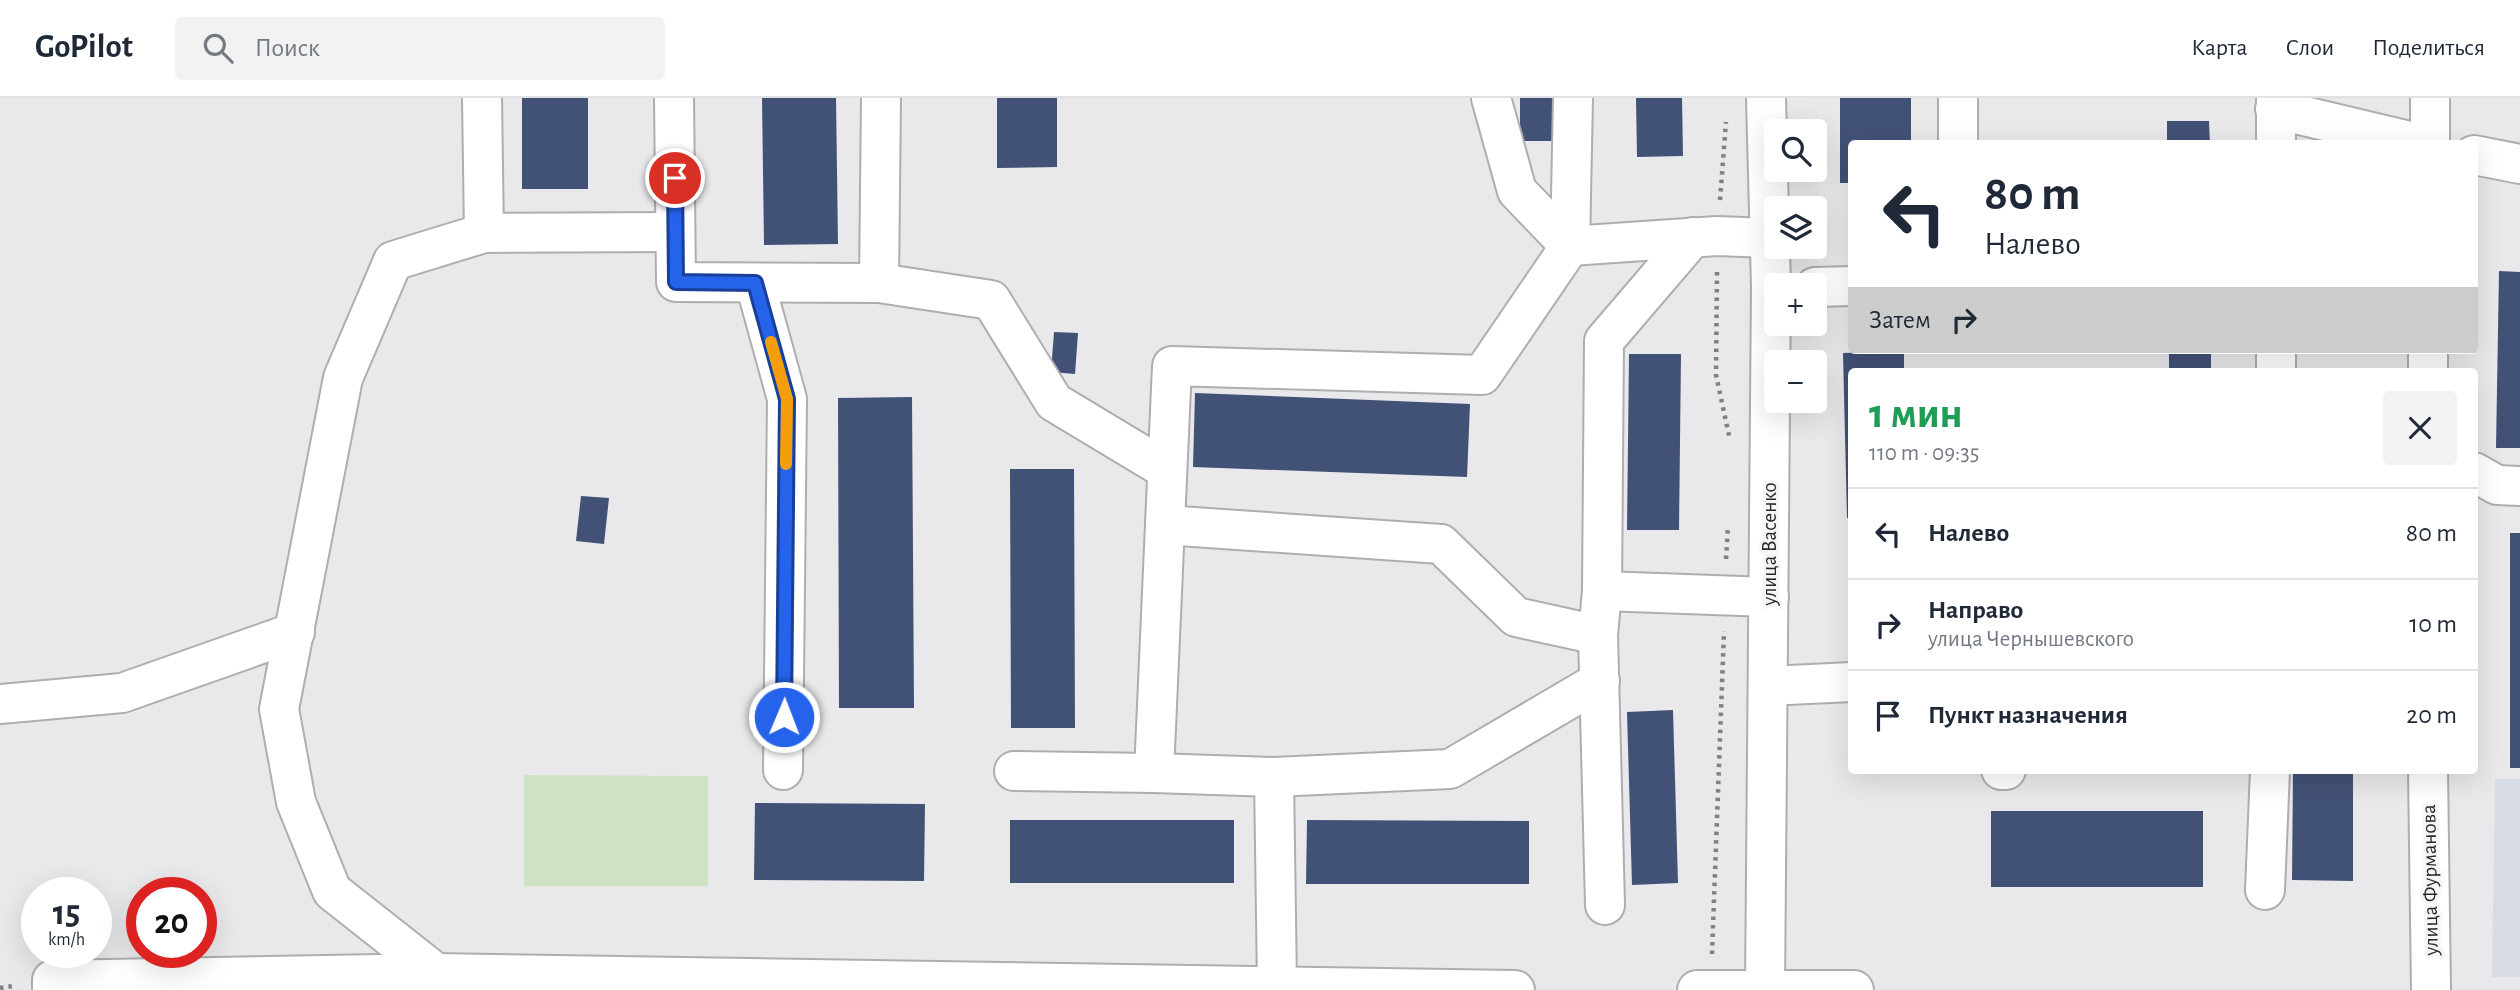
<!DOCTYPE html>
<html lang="ru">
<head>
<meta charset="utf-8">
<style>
	:root { --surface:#fff; --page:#f2f2f3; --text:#1f2937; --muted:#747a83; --line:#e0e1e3 }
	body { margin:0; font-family:"Alegreya Sans",sans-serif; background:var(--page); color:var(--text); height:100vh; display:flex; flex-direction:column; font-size:26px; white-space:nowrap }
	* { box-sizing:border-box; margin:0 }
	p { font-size:23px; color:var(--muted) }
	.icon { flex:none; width:38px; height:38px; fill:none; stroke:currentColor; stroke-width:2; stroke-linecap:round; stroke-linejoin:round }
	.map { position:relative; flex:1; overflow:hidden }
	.panel { position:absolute; left:1848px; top:270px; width:630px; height:406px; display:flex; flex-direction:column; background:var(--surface); border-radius:7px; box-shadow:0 7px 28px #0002 }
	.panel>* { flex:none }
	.hud { position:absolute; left:1848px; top:42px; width:630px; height:214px; border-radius:7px; box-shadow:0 7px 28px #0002; background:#fff; color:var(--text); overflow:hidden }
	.controls { position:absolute; left:1764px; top:21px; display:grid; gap:14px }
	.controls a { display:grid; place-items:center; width:63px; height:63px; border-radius:7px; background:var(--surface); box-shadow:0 7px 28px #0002; font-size:35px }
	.speed { position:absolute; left:21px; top:779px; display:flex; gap:14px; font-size:35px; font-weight:700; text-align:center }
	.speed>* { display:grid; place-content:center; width:91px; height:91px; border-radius:50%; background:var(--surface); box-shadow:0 7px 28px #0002; line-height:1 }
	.speed small { font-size:18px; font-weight:400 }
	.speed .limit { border:10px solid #d22; background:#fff; color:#111 }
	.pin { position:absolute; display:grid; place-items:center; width:60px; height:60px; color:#fff; margin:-30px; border:4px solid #fff; border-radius:50%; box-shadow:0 2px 7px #0007 }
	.me { position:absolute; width:77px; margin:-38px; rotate:1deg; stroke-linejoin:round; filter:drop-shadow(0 0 5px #0008) }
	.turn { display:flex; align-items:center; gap:24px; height:147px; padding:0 21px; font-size:32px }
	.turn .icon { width:91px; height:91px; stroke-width:2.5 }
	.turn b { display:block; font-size:49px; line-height:60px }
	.then { display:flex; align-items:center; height:66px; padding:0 21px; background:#0003; gap:14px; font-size:26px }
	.round { display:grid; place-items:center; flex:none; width:74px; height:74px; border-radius:7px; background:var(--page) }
	.head { display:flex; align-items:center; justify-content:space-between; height:119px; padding:0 21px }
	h1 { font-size:42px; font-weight:600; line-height:52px; color:#1e9e55 }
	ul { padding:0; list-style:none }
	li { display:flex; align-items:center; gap:21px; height:91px; padding:0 21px; border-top:2px solid var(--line) }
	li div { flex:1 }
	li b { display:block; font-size:26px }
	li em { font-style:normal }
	header { display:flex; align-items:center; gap:42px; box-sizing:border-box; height:98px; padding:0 35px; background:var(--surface); border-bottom:2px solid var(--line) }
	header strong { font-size:33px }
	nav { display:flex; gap:38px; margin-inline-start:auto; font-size:24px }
	.search { width:490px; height:63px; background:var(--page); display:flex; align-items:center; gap:18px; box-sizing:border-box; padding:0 24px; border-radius:7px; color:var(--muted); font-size:26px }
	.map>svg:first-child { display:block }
</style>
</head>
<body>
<header>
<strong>GoPilot</strong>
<div class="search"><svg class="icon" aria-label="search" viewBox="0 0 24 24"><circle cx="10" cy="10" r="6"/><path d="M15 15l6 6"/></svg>Поиск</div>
<nav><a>Карта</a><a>Слои</a><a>Поделиться</a></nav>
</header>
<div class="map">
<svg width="2520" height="892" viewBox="0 0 2520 892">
	<rect width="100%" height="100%" fill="#e9e9eb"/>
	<polygon fill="#d8dce4" points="2495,681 2520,681 2520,879 2492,879"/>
	<polygon fill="#cee2c6" points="524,677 708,678 708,788 524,788"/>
	<g fill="#425176">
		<rect x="522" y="0" width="66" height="91"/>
		<polygon points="762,0 836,0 838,146 764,147"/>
		<polygon points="997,0 1057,0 1057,69 997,70"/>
		<rect x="1520" y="0" width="38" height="43"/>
		<polygon points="1636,0 1682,0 1683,58 1637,59"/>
		<polygon points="1840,0 1911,0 1911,46 1852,46 1852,85 1840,85"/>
		<polygon points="2167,23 2209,23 2210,46 2167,46"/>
		<polygon points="2499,173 2520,174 2520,350 2496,350"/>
		<polygon points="1054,234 1078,235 1075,276 1051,274"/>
		<rect x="2169" y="252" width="42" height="21"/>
		<polygon points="1904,253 1904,273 1852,273 1852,420 1847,420 1843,255"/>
		<polygon points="1629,256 1681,256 1679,432 1627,432"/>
		<polygon points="1195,295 1470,306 1467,379 1193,369"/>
		<polygon points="912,299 914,610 839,610 838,300"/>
		<polygon points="1010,371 1074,371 1075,630 1011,630"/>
		<polygon points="581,398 609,400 604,446 576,443"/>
		<rect x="2510" y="435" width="10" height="235"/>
		<polygon points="1673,612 1678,785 1632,787 1627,614"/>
		<polygon points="2293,672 2353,672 2353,783 2292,782"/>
		<polygon points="755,705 925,706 924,783 754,782"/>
		<rect x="1991" y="713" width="212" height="76"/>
		<rect x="1010" y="722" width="224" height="63"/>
		<polygon points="1307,722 1529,723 1529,786 1306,786"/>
	</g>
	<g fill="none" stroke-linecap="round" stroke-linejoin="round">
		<defs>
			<g id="minor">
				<polyline points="482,0 484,135 675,134"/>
				<polyline points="674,0 676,184 879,185 881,0"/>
				<polyline points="1491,0 1517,93 1570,148 1717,138 1769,140"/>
				<polyline points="1573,0 1570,148 1482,277 1172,268 1154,675 1274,679 1450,671 1600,583"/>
				<polyline points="2276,0 2276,46"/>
				<polyline points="2275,11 2422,46"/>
				<polyline points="1958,46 1958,0"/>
				<polyline points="2430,46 2430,0"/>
				<polyline points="2474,57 2520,66"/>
				<polyline points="755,185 787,301 783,672"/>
				<polyline points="879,185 991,202 1054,304 1167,372"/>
				<polyline points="1815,189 1852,188"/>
				<polyline points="2276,252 2276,273"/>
				<polyline points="2428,273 2428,252"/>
				<polyline points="2474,374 2497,387 2520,388"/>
				<polyline points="1165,427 1441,446 1516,519 1598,537"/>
				<polyline points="1602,493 1769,499"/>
				<polyline points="1768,588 1852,584"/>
				<polyline points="0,606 122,595 295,534"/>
				<polyline points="2001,672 2006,672"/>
				<polyline points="2428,672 2431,892"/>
				<polyline points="1014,673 1154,675"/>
				<polyline points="1274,679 1277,888"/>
				<polyline points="2265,792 2270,672"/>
				<polyline points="1605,807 1598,537 1602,493 1604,243 1693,139"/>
				<polyline points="436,875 332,793 296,704 279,611 343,280 393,163 484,135"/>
				<polyline points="52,892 52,882 436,875 1515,892"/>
				<polyline points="1697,892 1854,892"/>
				<polyline points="1765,892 1771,189 1766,0"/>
			</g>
		</defs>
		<use href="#minor" stroke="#aeaeb0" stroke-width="42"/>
		<g stroke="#818182" stroke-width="4.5" stroke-dasharray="3.5 5" stroke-linecap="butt">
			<polyline points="1720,102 1726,24"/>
			<polyline points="1717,174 1716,277 1730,342"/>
			<polyline points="1726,461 1728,428"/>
			<polyline points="1712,856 1724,533"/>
			<polyline points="0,890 13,888"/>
		</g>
		<use href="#minor" stroke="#fff" stroke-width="38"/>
	</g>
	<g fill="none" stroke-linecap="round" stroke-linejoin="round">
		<defs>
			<polyline id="route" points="675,80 676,184 755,185 787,301 784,619"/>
		</defs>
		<use href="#route" stroke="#184099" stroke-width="18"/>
		<use href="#route" stroke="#2563eb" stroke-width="12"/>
		<polyline stroke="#f59e0b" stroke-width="12" points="771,244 787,301 786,366"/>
	</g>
	<g text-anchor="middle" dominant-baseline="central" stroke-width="7" stroke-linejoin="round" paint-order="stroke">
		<g font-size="21" fill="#29292a" stroke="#f6f6f8">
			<text transform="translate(1769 446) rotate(-90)">улица Васенко</text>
			<text transform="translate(2430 782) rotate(-91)">улица Фурманова</text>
		</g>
	</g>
</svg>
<div class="controls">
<a><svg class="icon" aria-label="search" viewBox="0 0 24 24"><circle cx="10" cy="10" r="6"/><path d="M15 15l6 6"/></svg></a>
<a><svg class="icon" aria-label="layers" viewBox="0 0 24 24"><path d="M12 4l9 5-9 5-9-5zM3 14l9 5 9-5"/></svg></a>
<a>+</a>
<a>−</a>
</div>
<div class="speed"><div>15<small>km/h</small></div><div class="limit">20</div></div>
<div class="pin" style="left:675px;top:80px;background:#d93025"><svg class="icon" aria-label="arrive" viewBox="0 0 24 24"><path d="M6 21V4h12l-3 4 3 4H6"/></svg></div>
<svg class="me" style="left:784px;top:619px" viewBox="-20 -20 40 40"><circle r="17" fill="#2563eb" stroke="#fff" stroke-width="3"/><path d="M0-11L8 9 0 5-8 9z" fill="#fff"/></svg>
<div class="hud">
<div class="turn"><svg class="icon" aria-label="left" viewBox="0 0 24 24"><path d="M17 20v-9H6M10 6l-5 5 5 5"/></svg><div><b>80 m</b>Налево</div></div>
<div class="then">Затем<svg class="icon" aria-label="right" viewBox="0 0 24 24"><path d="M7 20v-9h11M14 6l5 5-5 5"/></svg></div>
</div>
<section class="panel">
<div class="head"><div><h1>1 мин</h1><p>110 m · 09:35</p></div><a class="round"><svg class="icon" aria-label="close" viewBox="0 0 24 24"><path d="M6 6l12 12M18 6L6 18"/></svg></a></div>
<ul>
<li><svg class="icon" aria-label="left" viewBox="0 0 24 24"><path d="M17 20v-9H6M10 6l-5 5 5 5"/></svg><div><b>Налево</b></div><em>80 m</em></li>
<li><svg class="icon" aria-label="right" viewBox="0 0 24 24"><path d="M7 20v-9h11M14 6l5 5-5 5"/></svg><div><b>Направо</b><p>улица Чернышевского</p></div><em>10 m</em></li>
<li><svg class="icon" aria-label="arrive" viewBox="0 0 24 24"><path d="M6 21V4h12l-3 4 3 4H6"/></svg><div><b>Пункт назначения</b></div><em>20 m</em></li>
</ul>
</section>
</div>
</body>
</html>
